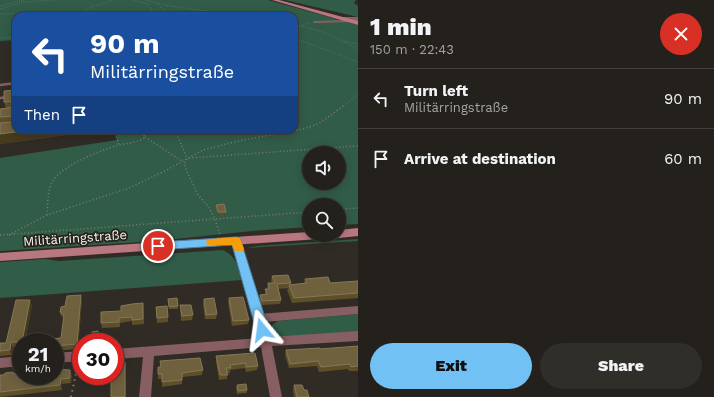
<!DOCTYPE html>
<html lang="en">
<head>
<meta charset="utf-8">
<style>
	:root { --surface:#24211c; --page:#302e29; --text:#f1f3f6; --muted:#a3a3a3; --line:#413e3b; --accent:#72c1f5 }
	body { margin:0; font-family:"Work Sans",sans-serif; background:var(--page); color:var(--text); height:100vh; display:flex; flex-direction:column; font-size:15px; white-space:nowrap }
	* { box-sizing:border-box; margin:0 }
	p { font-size:13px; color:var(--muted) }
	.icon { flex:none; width:22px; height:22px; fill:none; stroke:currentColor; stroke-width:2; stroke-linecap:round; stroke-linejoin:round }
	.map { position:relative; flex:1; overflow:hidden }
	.sheet { display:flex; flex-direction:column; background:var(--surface); width:356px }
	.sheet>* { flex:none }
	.guide { position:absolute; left:12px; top:12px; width:286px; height:122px; border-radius:12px; box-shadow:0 2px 10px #0003,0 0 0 1px var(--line); background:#1a4fa0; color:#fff; overflow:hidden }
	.tools { position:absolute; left:302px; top:146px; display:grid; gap:8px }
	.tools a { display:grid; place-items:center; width:44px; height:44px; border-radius:50%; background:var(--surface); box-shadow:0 2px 10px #0003,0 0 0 1px var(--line); font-size:20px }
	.speed { position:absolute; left:12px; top:333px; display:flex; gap:8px; font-size:20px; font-weight:700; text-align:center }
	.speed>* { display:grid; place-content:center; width:52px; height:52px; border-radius:50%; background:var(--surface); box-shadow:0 2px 10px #0003,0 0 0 1px var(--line); line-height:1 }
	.speed small { font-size:10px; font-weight:400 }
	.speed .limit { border:6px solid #d22; background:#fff; color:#111 }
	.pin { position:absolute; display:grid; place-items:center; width:34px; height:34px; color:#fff; margin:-17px; border:2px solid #fff; border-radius:50%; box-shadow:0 1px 4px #0007 }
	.me { position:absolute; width:44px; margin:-22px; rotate:344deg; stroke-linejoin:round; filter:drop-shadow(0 0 3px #0008) }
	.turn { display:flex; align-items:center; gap:14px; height:84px; padding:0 12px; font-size:18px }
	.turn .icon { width:52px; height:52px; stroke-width:2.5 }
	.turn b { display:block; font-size:28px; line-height:34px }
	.then { display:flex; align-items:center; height:38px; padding:0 12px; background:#0003; gap:8px; font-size:15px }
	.round { display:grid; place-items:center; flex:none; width:42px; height:42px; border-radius:21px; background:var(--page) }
	.headline { display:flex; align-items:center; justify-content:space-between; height:68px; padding:0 12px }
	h1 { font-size:24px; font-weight:800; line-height:30px }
	.button { display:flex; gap:8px; margin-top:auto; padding:8px 12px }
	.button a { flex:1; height:46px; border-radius:24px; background:var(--accent); color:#111; font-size:16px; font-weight:800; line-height:46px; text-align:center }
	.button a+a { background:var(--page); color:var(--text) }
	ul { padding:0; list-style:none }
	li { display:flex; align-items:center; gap:12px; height:60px; padding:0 12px; border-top:1px solid var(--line) }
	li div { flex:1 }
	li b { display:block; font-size:15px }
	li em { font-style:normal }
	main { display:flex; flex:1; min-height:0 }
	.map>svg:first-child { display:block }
</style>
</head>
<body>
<main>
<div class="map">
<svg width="358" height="397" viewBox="0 0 358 397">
	<rect width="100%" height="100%" fill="#302c25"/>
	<g fill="#315c48" fill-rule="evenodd">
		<path d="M0,0H268L358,25V224L339,225V205H309V227L252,231L157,241L0,251V158L117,140L114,130H294V16H16V40L0,41ZM309,153H339V183H309Z"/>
		<polygon points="285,0 356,0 354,3 358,6 358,17"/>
		<polygon points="358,239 358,241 248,248 257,246"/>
		<path d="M223,250C236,256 239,268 242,280L0,298V262L45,259L59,261Z"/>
		<polygon points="358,314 358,333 277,337 273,332 272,325 278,321"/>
	</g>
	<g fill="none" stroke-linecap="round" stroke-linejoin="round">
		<g stroke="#7f7c76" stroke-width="1" stroke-dasharray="0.5 1.5" stroke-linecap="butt">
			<polyline points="132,0 148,4 155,16"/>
			<polyline points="146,0 165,5 238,16"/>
			<polyline points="157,4 169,14"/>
			<polyline points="0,6 24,0"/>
			<polyline points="0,9 24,2 54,0"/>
			<polyline points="0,14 127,12 173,15"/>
			<polyline points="89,16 83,13 91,7 114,0"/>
			<polyline points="294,24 323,32 358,49"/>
			<polyline points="294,28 309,23"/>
			<polyline points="0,38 16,37"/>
			<polyline points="294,38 358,62"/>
			<polyline points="344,41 358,44"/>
			<polyline points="343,106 358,95"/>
		</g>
		<g stroke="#7f7c76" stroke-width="1.5" stroke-dasharray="1 2.5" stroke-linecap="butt">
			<polyline points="114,130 119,145"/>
			<polyline points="175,130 187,158 184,165 198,195 208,206 215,219 220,235"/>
			<polyline points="145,137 182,161"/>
			<polyline points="189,158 358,146"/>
			<polyline points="339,209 358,208"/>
			<path d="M47,215C48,204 47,188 54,179C66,164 101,150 119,145C127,143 139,143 145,137L141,130"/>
			<polyline points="0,235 309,212"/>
			<polyline points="9,235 47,215 129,188 165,171 203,150 238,141 303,129 318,124 345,105"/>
		</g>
		<polyline stroke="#7f7c76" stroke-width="2" stroke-dasharray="1.5 4" stroke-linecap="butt" points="71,397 78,364"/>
		<polyline stroke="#875e62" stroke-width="2" points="314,22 351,21"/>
		<g stroke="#875e62" stroke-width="2.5">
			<polyline points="0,85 16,83"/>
			<polyline points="0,98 16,96"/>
		</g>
		<polyline stroke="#875e62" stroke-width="4.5" points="236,241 246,276"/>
		<polyline stroke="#875e62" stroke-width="5.5" points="246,275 259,318"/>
		<g fill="#875e62" fill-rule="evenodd">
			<polygon points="358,306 358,314 265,322 270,337 358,331 358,341 272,346 282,397 270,397 261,347 154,356 151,397 139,397 143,357 115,359 115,349 259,338 254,318 255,315 259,314"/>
			<polygon points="81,351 81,361 55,363 55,353"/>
			<polygon points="21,356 21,366 0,368 0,358"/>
		</g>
		<polygon fill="#875e62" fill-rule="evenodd" points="358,17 358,21 343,21 340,19 343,17"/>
		<g fill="#b9787f" fill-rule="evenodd">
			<polygon points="272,0 279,0 358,21 358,25"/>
			<polygon points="358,228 358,236 339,238 334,235 339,235 339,230"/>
			<polygon points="309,232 309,235 324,235 323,238 319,239 0,261 0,253"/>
		</g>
	</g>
	<g fill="#5f4f29">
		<polygon points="16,90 16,130 89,132 0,144 0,109 6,108 4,102"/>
		<polygon points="216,205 226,212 226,214 218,215 216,208"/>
		<polygon points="272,276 291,283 290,285 304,283 305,279 330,283 358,281 358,298 292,303 287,290 288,288 278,289 281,300 280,304 261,305 259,299 260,295 265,295 265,289 267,289 268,283 272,283 271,281"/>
		<polygon points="229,298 249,320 248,324 232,326 228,303"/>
		<polygon points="168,299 178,306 178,309 169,309"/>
		<polygon points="204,299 217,314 216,319 205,319 203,304"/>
		<polygon points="82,300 78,349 55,351 55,342 61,338 64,318 61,316 60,312 65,306"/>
		<polygon points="143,303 144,324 132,325 132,321 120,323 120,327 102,328 101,323 121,311"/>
		<polygon points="32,305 25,342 21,342 21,347 13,347 12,355 0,356 0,343 6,343"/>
		<polygon points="180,305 193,315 192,320 181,321"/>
		<polygon points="156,307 168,317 168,322 157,323"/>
		<polygon points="358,346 358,371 349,371 348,369 319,372 317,366 289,368 285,355 286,350 320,349"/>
		<polygon points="216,356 258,366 257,370 246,372 245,368 230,370 230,373 227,373 227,379 219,380 216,361"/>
		<polygon points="158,367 203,370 202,375 182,377 182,384 162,387 162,379 158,379"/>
		<polygon points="14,374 72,375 71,383 62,384 62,390 0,397 0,375"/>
		<polygon points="237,385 247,390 247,393 237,394 236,388"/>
		<polygon points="294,385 304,390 309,397 294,397 293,390"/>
	</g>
	<g fill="#463a1e">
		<polygon points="30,130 89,130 89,132 0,144 0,134"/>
		<polygon points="81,295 82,300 78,349 77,344"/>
		<polygon points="30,300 32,305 25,342 22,342"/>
		<polygon points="11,342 13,347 12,355 10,350"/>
		<polygon points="125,362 126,367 126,397 125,397"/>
		<polygon points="70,370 72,375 71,383 70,378"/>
		<polygon points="61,379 62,384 62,390 60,385"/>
	</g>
	<g fill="#6f613e" stroke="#847859">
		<polygon points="16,90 16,103 15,101 4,102 4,91"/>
		<polygon points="16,106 16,118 15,116 0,117 0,109 14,107"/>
		<polygon points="16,120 16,130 30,130 0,134 0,123 14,122"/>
		<polygon points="224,204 226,212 218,212 216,205"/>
		<polygon points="288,275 291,283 277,284 281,300 262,301 260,295 267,294 265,289 269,289 268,283 275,283 272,276"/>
		<polygon points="328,277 330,283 358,281 358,293 294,298 289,285 307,283 305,279"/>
		<polygon points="81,295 77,344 55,346 55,342 38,342 39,340 61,338 64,315 60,312 61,307 65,306 67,296"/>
		<polygon points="243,297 249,320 233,321 229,298"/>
		<polygon points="177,298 178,306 169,307 168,299"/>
		<polygon points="214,298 217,314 206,315 204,299"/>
		<polygon points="16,300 30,300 22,342 11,342 10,350 0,351 0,343 6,343"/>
		<polygon points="143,303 143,319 132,320 132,317 119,318 119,322 101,323 101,312 121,311 121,306 132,304"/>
		<polygon points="180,305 191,305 193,315 182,316"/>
		<polygon points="167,306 168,317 157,318 156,307"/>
		<polygon points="98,331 98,342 91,342 92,332"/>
		<polygon points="358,346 358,366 351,367 350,364 321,367 318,361 290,364 286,350 320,348 320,349"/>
		<polygon points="255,353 258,366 246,367 246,363 230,365 231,368 226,368 228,375 220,375 216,356"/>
		<polygon points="200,358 203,370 182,373 182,380 162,382 162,374 158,374 158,367 161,367 160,361"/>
		<polygon points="125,362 125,397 111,397 111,376 115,376 115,363"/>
		<polygon points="55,369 70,370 70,378 61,379 60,385 0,392 0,375 4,375 5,373 13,372 13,374 21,373 21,376 55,376"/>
		<polygon points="246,384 247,390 238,391 237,385"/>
		<polygon points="294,385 302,385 304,390 307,390 309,397 297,397"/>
	</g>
	<polygon fill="#72c1f5" stroke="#4a7d9f" points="236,237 240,238 241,241 269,330 267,334 262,335 258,334 256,330 232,245 158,250 154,248 153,246 154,243 158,242"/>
	<polygon fill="#f59e0b" points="236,237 240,238 244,249 243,251 235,251 232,245 207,245 206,242 207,240 211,239"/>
	<g text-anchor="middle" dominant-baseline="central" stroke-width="3.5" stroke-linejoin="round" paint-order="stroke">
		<g font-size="13" fill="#f5f2ed" stroke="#26231b">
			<text transform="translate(75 238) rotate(-4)">Militärringstraße</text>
		</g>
	</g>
</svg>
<div class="tools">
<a><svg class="icon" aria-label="sound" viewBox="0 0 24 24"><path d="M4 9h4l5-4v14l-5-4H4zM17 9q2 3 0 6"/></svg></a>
<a><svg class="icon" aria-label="search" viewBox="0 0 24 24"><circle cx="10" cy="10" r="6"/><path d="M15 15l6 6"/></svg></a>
</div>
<div class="speed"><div>21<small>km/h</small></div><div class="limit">30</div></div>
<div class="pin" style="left:158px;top:246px;background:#d93025"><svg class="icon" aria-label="arrive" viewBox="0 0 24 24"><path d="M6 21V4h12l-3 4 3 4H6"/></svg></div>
<svg class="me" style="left:262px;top:330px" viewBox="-20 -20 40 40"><path d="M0-17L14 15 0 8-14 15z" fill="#72c1f5" stroke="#fff" stroke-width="4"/></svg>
<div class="guide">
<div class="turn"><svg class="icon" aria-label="left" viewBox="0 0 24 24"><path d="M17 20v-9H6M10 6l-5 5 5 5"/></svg><div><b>90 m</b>Militärringstraße</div></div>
<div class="then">Then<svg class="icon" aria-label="arrive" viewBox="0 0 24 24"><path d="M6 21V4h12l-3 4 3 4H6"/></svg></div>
</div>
</div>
<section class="sheet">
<div class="headline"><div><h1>1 min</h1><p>150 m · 22:43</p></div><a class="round" style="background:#d93025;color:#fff"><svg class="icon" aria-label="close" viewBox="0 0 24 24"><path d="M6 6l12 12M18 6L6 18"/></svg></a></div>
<ul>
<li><svg class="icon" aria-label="left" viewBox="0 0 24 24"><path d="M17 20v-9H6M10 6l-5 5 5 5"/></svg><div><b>Turn left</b><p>Militärringstraße</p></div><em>90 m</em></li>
<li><svg class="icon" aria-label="arrive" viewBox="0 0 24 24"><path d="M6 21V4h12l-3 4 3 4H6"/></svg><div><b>Arrive at destination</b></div><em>60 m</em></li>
</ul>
<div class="button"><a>Exit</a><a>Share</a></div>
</section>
</main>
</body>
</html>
